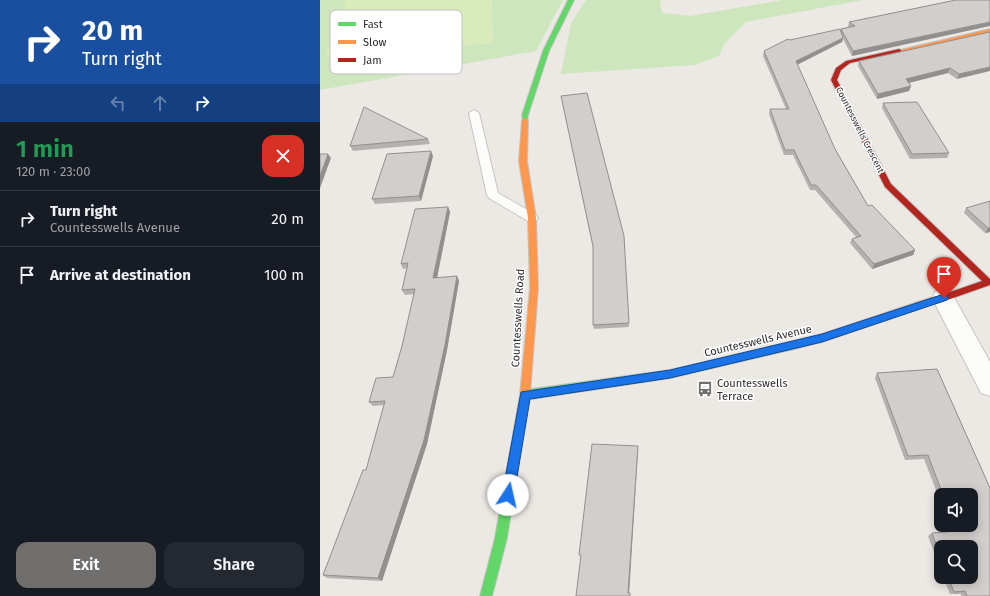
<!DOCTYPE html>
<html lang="en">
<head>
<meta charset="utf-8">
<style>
	:root { --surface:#171b24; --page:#242831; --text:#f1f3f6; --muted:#9ea1a6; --line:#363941; --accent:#706f6e }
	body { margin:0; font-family:"Fira Sans",sans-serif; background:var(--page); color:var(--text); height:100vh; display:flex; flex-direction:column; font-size:15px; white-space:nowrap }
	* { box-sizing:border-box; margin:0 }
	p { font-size:13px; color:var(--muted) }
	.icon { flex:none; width:22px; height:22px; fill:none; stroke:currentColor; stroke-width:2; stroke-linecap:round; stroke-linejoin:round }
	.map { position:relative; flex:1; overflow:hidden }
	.panel { display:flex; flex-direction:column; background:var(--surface); width:320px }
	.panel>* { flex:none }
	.guide { background:#1a4fa0; color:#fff; overflow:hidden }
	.tools { position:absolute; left:614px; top:488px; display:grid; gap:8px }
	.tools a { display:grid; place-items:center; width:44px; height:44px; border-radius:8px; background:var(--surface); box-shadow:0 2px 10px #0003; font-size:20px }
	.pin { position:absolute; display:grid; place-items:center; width:34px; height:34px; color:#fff; margin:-41px -17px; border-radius:50% 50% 50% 0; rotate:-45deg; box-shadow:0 0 4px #0007 }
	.pin .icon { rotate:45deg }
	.me { position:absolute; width:44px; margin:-22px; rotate:10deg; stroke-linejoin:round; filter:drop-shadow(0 0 3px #0008) }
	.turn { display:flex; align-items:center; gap:14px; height:84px; padding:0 16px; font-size:18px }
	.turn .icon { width:52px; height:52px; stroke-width:2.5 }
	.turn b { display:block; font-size:28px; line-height:34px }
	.lanes { display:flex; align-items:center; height:38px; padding:0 16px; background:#0003; justify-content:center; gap:20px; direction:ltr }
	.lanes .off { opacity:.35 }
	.round { display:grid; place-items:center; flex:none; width:42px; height:42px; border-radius:12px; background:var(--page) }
	.summary { display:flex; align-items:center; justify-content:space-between; height:68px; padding:0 16px }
	h1 { font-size:24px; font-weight:600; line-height:30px; color:#1e9e55 }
	.cta { display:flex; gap:8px; margin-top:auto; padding:8px 16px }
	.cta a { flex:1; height:46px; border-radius:12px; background:var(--accent); color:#fff; font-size:16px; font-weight:600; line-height:46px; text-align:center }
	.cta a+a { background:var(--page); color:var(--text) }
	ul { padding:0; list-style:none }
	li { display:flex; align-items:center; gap:12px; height:56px; padding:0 16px; border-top:1px solid var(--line) }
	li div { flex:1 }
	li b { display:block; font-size:15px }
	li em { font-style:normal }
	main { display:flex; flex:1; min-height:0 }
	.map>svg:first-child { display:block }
</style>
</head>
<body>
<main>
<section class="panel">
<div class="guide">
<div class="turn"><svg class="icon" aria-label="right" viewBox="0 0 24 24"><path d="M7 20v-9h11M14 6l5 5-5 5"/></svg><div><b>20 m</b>Turn right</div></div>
<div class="lanes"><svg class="icon off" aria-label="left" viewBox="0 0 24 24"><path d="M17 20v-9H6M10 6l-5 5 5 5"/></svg><svg class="icon off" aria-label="ahead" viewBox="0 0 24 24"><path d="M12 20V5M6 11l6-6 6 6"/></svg><svg class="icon" aria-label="right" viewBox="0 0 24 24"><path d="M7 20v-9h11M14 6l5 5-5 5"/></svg></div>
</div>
<div class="summary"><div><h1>1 min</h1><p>120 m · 23:00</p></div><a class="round" style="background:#d93025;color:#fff"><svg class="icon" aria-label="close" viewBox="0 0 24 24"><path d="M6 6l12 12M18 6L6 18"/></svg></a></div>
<ul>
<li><svg class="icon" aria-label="right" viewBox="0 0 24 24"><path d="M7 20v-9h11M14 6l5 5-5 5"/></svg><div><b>Turn right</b><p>Countesswells Avenue</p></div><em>20 m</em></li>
<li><svg class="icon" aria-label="arrive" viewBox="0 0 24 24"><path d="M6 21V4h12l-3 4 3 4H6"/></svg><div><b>Arrive at destination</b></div><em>100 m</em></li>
</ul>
<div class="cta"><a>Exit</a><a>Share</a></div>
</section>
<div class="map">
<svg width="670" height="596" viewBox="0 0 670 596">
	<rect width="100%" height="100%" fill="#ece8e4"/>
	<g fill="#cee6be">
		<polygon points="0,0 243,0 216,51 0,90"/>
		<polygon points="266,0 340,0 342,13 370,16 462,0 543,0 426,22 404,44 399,56 375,65 241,74 251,23"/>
	</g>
	<polygon fill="#d9eabb" points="26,0 172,0 173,43 5,58"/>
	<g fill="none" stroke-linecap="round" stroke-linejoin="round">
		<defs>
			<polygon id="lane" points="154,110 159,113 178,193 216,215 218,218 216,221 212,222 208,221 169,198 167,195 149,113"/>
			<polygon id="street" points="623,289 631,292 670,362 670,396 661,393 612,298 615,292"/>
			<g id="fast">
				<polygon points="248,0 254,0 229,51 208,115 207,121 203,121 202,115 223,51"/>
				<polygon points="470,342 473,343 475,346 473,349 470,350 350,378 205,400 201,398 200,395 201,392 205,390 350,370"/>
				<polygon points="198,430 202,431 203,435 187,538 172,596 160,596 175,538 193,435 194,431"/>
			</g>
			<g id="slow">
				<polygon points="670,29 670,33 579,53 576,51"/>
				<polygon points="205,118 208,120 207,161 216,218 218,288 210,395 203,435 202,439 198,440 194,439 193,435 200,395 210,288 208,218 199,161 202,120"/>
				<polygon points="616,296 619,298 621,300 619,302 502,342 470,350 467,349 465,346 467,343 470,342 502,334"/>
			</g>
			<polygon id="jam" points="579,49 581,50 581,52 530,63 521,70 517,80 571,184 670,279 670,285 616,304 613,302 611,300 613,298 662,281 565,187 511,80 516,68 526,61"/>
		</defs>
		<use href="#lane" stroke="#c5c4c5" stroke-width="2"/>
		<use href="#street" stroke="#c5c4c5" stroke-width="2"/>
		<use href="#fast" stroke="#c5c4c5" stroke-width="2"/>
		<use href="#slow" stroke="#c5c4c5" stroke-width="2"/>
		<use href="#jam" stroke="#c5c4c5" stroke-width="2"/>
		<use href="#lane" fill="#fcfcfb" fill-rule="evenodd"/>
		<use href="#street" fill="#fcfcfb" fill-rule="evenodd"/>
		<use href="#fast" fill="#63d668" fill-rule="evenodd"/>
		<use href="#slow" fill="#ff974d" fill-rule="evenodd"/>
		<use href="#jam" fill="#b3261e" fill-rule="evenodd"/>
	</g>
	<g fill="#b4b1af">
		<polygon points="636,0 532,56 523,39 522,42 477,64 515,149 548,206 595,250 593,255 552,269 530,243 532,239 536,237 495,190 490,190 473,155 464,155 449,114 450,109 466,109 443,56 444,51 470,40 520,30 521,29 529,27 528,26 529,22"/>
		<polygon points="670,32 637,79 628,73 589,83 591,86 589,91 557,99 538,66 539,61"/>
		<polygon points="241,96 304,236 309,327 274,329 273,325 273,248"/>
		<polygon points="563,103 629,153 627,158 590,159 562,108"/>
		<polygon points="108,139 110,144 33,151 30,146"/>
		<polygon points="113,156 101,201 55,204 52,199"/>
		<polygon points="670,201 670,232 665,233 644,213 646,208"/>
		<polygon points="128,207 130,212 117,278 137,276 139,281 127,350 107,444 62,581 7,578 3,575 46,470 64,405 53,406 49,402 73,377 82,346 94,294 85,295 82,290 87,268 83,269 81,264"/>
		<polygon points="617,369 670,488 670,596 641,596 641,594 630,594 623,577 651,577 651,547 621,547 621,571 608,536 612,533 632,532 629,525 651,525 651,495 621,495 621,503 604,459 585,460 555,378 557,373"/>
	</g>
	<g fill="#92908e">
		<polygon points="670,22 670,26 532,56 533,51"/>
		<polygon points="523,38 522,42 475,66 476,61"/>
		<polygon points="670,67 670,71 637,79 639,74"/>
		<polygon points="630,68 628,73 584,84 586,79"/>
		<polygon points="591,86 589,91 557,99 558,94"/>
		<polygon points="111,151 113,156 101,201 99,196"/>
		<polygon points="8,154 11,158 0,188 0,176"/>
		<polygon points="128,207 130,212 116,283 113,278"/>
		<polygon points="668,228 670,228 670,232 665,233"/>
		<polygon points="595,250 593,255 552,269 554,264"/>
		<polygon points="137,276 139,281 127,350 107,444 62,581 58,578"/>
		<polygon points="318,446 318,450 309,596 308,593"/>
	</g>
	<g fill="#d1cecb" stroke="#92908e">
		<polygon points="636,0 670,0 670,22 533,51 521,29 535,26 529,22"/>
		<polygon points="520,29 523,38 476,61 515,149 548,206 552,205 595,250 554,264 532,239 541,236 496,185 491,185 474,150 465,150 450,109 469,109 444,51 468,39 470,40"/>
		<polygon points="670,32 670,67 639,74 630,68 586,79 591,86 558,94 539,61"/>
		<polygon points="267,93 304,236 309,323 273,325 273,246 241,96"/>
		<polygon points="597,102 629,153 592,154 563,103"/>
		<polygon points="44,107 108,139 30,146"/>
		<polygon points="111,151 99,196 52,199 67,154"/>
		<polygon points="0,154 8,154 0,176"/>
		<polygon points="670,201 670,228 668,228 646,208"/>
		<polygon points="128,207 113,278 137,276 125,345 104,440 58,578 3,575 43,470 46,470 65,401 49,402 56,378 73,377 82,346 95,289 82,290 88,263 81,264 95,209"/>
		<polygon points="617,369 670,488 670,596 647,596 645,591 634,592 628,577 651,577 651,547 621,547 621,558 612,533 637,531 635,525 651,525 651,495 623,495 608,455 588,456 557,373"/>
		<polygon points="272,444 318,446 308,593 310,593 310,596 256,596 261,555 259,555"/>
	</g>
	<polygon fill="#1a73e8" stroke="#114b97" points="624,294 627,295 628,298 627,300 502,342 350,378 210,399 194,495 192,500 188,501 184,500 182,495 201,392 350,370 502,334"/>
	<defs>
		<symbol id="bus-bare" viewBox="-9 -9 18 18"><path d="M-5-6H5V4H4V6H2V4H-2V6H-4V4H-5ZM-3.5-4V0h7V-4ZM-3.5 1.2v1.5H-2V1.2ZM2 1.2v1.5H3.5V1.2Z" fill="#706f6e" stroke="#fff" stroke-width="2.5" paint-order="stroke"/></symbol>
	</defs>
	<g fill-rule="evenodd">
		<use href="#bus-bare" x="374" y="378" width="22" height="22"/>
	</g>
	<g text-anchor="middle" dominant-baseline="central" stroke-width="3" stroke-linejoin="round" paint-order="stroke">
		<g font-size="9" fill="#2e2e2e" stroke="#fff">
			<text transform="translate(540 130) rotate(63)">Countesswells Crescent</text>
		</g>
		<g font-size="11" fill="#2e2e2e" stroke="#fff">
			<text transform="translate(198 318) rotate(-87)">Countesswells Road</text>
			<text transform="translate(438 341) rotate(-13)">Countesswells Avenue</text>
		</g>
		<g font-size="11" fill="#2e2e2e" stroke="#fff" text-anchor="start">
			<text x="397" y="383">Countesswells<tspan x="397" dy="13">Terrace</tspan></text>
		</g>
	</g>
	<rect x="10" y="10" width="132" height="64" rx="6" fill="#fff" stroke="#c0c0c0" stroke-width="1"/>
	<rect x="18" y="22" width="18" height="4" fill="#63d668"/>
	<rect x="18" y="40" width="18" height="4" fill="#ff974d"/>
	<rect x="18" y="58" width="18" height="4" fill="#b3261e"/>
	<g font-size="11" fill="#2e2e2e">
		<text x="43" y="28">Fast</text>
		<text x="43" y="46">Slow</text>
		<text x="43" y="64">Jam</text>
	</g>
</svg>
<div class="tools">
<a><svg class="icon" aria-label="sound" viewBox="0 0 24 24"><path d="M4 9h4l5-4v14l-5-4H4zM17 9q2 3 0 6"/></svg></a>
<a><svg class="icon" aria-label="search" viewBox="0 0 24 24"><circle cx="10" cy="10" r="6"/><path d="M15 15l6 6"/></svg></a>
</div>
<div class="pin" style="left:624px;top:298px;background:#d93025"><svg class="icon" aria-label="arrive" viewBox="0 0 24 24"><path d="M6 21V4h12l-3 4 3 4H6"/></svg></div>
<svg class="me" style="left:188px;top:495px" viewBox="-20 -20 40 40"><circle r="19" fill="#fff"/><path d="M0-13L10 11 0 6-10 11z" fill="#1a73e8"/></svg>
</div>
</main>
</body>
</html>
